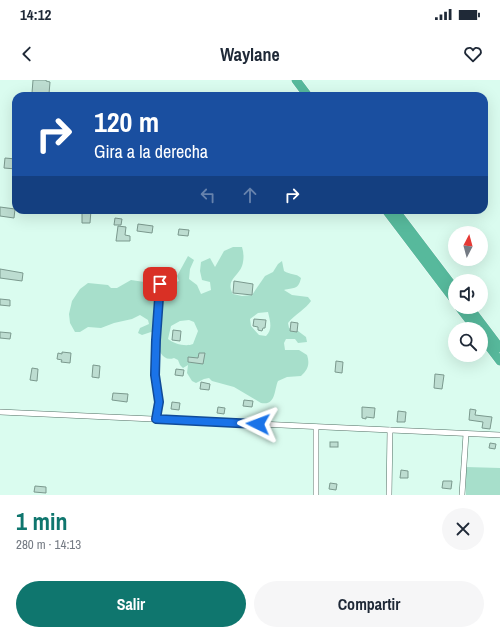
<!DOCTYPE html>
<html lang="es">
<head>
<meta charset="utf-8">
<style>
	:root { --surface:#fff; --page:#f6f6f7; --text:#1f2937; --muted:#747a83; --accent:#0f766e }
	body { margin:0; font-family:"Archivo Narrow",sans-serif; background:var(--page); color:var(--text); height:100vh; display:flex; flex-direction:column; font-size:15px; white-space:nowrap }
	* { box-sizing:border-box; margin:0 }
	p { font-size:13px; color:var(--muted) }
	.icon { flex:none; width:22px; height:22px; fill:none; stroke:currentColor; stroke-width:2; stroke-linecap:round; stroke-linejoin:round }
	.map { position:relative; height:415px; overflow:hidden }
	.details { display:flex; flex-direction:column; background:var(--surface); flex:1 }
	.details>* { flex:none }
	.banner { position:absolute; left:12px; top:12px; width:476px; height:122px; border-radius:12px; box-shadow:0 4px 16px #0002; background:#1a4fa0; color:#fff; overflow:hidden }
	.needle { width:26px; rotate:6deg }
	.tools { position:absolute; left:448px; top:146px; display:grid; gap:8px }
	.tools a { display:grid; place-items:center; width:40px; height:40px; border-radius:50%; background:var(--surface); box-shadow:0 4px 16px #0002; font-size:20px }
	.pin { position:absolute; display:grid; place-items:center; width:34px; height:34px; color:#fff; margin:-17px; border-radius:8px; box-shadow:0 2px 6px #0006 }
	.me { position:absolute; width:44px; margin:-22px; rotate:273deg; stroke-linejoin:round; filter:drop-shadow(0 0 3px #0008) }
	.turn { display:flex; align-items:center; gap:14px; height:84px; padding:0 16px; font-size:18px }
	.turn .icon { width:52px; height:52px; stroke-width:2.5 }
	.turn b { display:block; font-size:28px; line-height:34px }
	.lanes { display:flex; align-items:center; height:38px; padding:0 16px; background:#0003; justify-content:center; gap:20px; direction:ltr }
	.lanes .off { opacity:.35 }
	.round { display:grid; place-items:center; flex:none; width:42px; height:42px; border-radius:21px; background:var(--page) }
	.headline { display:flex; align-items:center; justify-content:space-between; height:68px; padding:0 16px }
	h1 { font-size:24px; font-weight:800; line-height:30px; color:var(--accent) }
	.action { display:flex; gap:8px; margin-top:auto; padding:8px 16px }
	.action a { flex:1; height:46px; border-radius:24px; background:var(--accent); color:#fff; font-size:16px; font-weight:800; line-height:46px; text-align:center }
	.action a+a { background:var(--page); color:var(--text) }
	.status { display:flex; justify-content:space-between; align-items:center; height:28px; padding:0 20px; background:var(--surface); direction:ltr }
	.status svg { height:11px; fill:currentColor }
	header { display:flex; justify-content:space-between; align-items:center; height:52px; padding:0 16px; background:var(--surface); font-size:18px; font-weight:800 }
	.map>svg:first-child { display:block }
</style>
</head>
<body>
<div class="status"><b>14:12</b><svg viewBox="0 0 49 12"><path d="M0 12V9h3v3zM5 12V6h3v6zM10 12V3h3v9zM15 12V0h3v12zM26 1h20v11H26zM47 4h2v5h-2z"/></svg></div>
<header><svg class="icon" aria-label="back" viewBox="0 0 24 24"><path d="M15 5l-7 7 7 7"/></svg>Waylane<svg class="icon" aria-label="heart" viewBox="0 0 24 24"><path d="M12 20l-8-8c-3-5 5-10 8-4 3-6 11-1 8 4z"/></svg></header>
<div class="map">
<svg width="500" height="415" viewBox="0 0 500 415">
	<rect width="100%" height="100%" fill="#dafcef"/>
	<g fill="#a7dfcb" fill-rule="evenodd">
		<path d="M233,167H242C244,173 244,180 242,186C238,197 225,200 233,214L242,216L252,215L265,196L273,192L278,184L282,181L284,191C290,195 296,193 301,198C298,211 293,207 284,210L292,215L308,217L311,221C306,229 295,234 288,243L289,248L298,251L306,257L307,262L298,263L295,259H286L284,263L285,270H299L307,275C310,284 308,290 301,296L287,297L278,301C274,310 276,326 261,323L234,307L212,301L209,298L204,299L196,303L192,301L187,293L188,285L183,288L180,285L178,280L174,278C163,282 160,271 155,263L157,254L151,252L142,255L138,253L140,248L149,244L148,240L140,235L132,239L114,243L101,248L88,247L80,252H75L70,243L69,234L72,221L80,209L88,203L108,205L111,208H117L131,200L151,203L154,206L160,228L163,220L159,218L162,208L165,205L170,207L171,211L174,203L179,201L177,196L188,176L194,180L190,189L189,199L197,205L201,214L211,210L210,202L202,200L200,191L201,182L210,178L215,187L224,171ZM268,232C270,241 273,249 266,256L259,255L251,246L250,239L258,233ZM189,240L194,242L198,251L193,264C186,267 174,264 168,259L171,246L180,241Z"/>
		<polygon points="466,387 500,388 500,415 466,415"/>
	</g>
	<g fill="#bdddd1" stroke="#7b998e">
		<polygon points="33,0 46,0 46,1 50,2 49,14 32,13"/>
		<polygon points="5,78 16,79 16,89 4,88"/>
		<polygon points="0,127 15,129 14,138 0,136"/>
		<polygon points="82,130 91,130 90,143 82,143"/>
		<polygon points="115,138 122,139 121,145 114,145"/>
		<polygon points="138,144 153,146 152,153 137,151"/>
		<polygon points="118,146 126,147 125,155 130,156 130,161 116,161"/>
		<polygon points="179,149 189,150 188,156 178,155"/>
		<polygon points="0,189 23,193 22,201 0,198"/>
		<polygon points="234,201 253,204 252,215 233,213"/>
		<polygon points="0,219 10,220 10,226 0,225"/>
		<polygon points="254,239 266,240 265,248 263,248 262,251 258,250 258,247 253,246"/>
		<polygon points="291,242 298,243 297,252 290,251"/>
		<polygon points="173,250 181,251 180,261 172,260"/>
		<polygon points="0,252 11,253 10,259 0,258"/>
		<polygon points="62,272 71,273 70,283 61,282 62,280 57,279 58,273 62,274"/>
		<polygon points="199,273 205,273 203,284 188,282 188,277 198,278"/>
		<polygon points="336,281 343,282 342,293 335,292"/>
		<polygon points="93,285 100,286 99,298 92,297"/>
		<polygon points="32,288 38,289 37,301 30,300"/>
		<polygon points="176,289 184,290 183,296 175,295"/>
		<polygon points="435,294 444,295 442,309 434,308"/>
		<polygon points="201,302 210,304 209,310 200,309"/>
		<polygon points="113,313 128,314 127,322 112,320"/>
		<polygon points="244,320 253,321 252,327 243,326"/>
		<polygon points="172,322 180,323 179,330 171,329"/>
		<polygon points="218,327 225,328 224,334 217,333"/>
		<polygon points="362,327 375,328 374,338 366,337 366,339 362,338"/>
		<polygon points="470,329 476,330 475,335 492,337 490,349 482,348 483,342 469,340"/>
		<polygon points="398,331 406,332 405,342 397,342"/>
		<rect x="330" y="362" width="8" height="5"/>
		<polygon points="490,363 496,364 495,369 489,368"/>
		<polygon points="401,390 408,391 408,398 400,398"/>
		<polygon points="443,401 452,401 451,409 442,408"/>
		<polygon points="330,403 337,404 336,410 329,409"/>
		<polygon points="35,406 46,407 46,413 34,412"/>
	</g>
	<g fill="none" stroke-linecap="round" stroke-linejoin="round">
		<defs>
			<g id="street">
				<polyline points="0,332 500,355"/>
				<polyline points="156,339 159,322 155,295 156,260 160,204"/>
				<polyline points="316,347 316,415"/>
				<polyline points="389,415 390,350"/>
				<polyline points="462,415 466,354"/>
			</g>
			<g id="highway">
				<polyline points="296,0 308,16"/>
				<polyline points="386,130 455,221"/>
				<polyline points="395,130 455,209"/>
				<polyline points="459,227 476,249"/>
				<polyline points="469,227 500,268"/>
				<polyline points="481,256 500,281"/>
			</g>
		</defs>
		<use href="#street" stroke="#527065" stroke-width="6"/>
		<use href="#highway" stroke="#fff" stroke-width="10"/>
		<use href="#street" stroke="#fff" stroke-width="5"/>
		<use href="#highway" stroke="#57b99c" stroke-width="9"/>
	</g>
	<g fill="none" stroke-linecap="round" stroke-linejoin="round">
		<defs>
			<polyline id="route" points="160,204 156,260 155,295 159,322 156,339 258,344"/>
		</defs>
		<use href="#route" stroke="#114b97" stroke-width="10"/>
		<use href="#route" stroke="#1a73e8" stroke-width="7"/>
	</g>
</svg>
<div class="tools">
<a><svg class="needle" viewBox="-14 -14 28 28"><path d="M0-13l5 13h-10z" fill="#e53935"/><path d="M0 13l5-13h-10z" fill="#747a83"/></svg></a>
<a><svg class="icon" aria-label="sound" viewBox="0 0 24 24"><path d="M4 9h4l5-4v14l-5-4H4zM17 9q2 3 0 6"/></svg></a>
<a><svg class="icon" aria-label="search" viewBox="0 0 24 24"><circle cx="10" cy="10" r="6"/><path d="M15 15l6 6"/></svg></a>
</div>
<div class="pin" style="left:160px;top:204px;background:#d93025"><svg class="icon" aria-label="arrive" viewBox="0 0 24 24"><path d="M6 21V4h12l-3 4 3 4H6"/></svg></div>
<svg class="me" style="left:258px;top:344px" viewBox="-20 -20 40 40"><path d="M0-17L14 15 0 8-14 15z" fill="#1a73e8" stroke="#fff" stroke-width="4"/></svg>
<div class="banner">
<div class="turn"><svg class="icon" aria-label="right" viewBox="0 0 24 24"><path d="M7 20v-9h11M14 6l5 5-5 5"/></svg><div><b>120 m</b>Gira a la derecha</div></div>
<div class="lanes"><svg class="icon off" aria-label="left" viewBox="0 0 24 24"><path d="M17 20v-9H6M10 6l-5 5 5 5"/></svg><svg class="icon off" aria-label="ahead" viewBox="0 0 24 24"><path d="M12 20V5M6 11l6-6 6 6"/></svg><svg class="icon" aria-label="right" viewBox="0 0 24 24"><path d="M7 20v-9h11M14 6l5 5-5 5"/></svg></div>
</div>
</div>
<section class="details">
<div class="headline"><div><h1>1 min</h1><p>280 m · 14:13</p></div><a class="round"><svg class="icon" aria-label="close" viewBox="0 0 24 24"><path d="M6 6l12 12M18 6L6 18"/></svg></a></div>
<div class="action"><a>Salir</a><a>Compartir</a></div>
</section>
</body>
</html>
